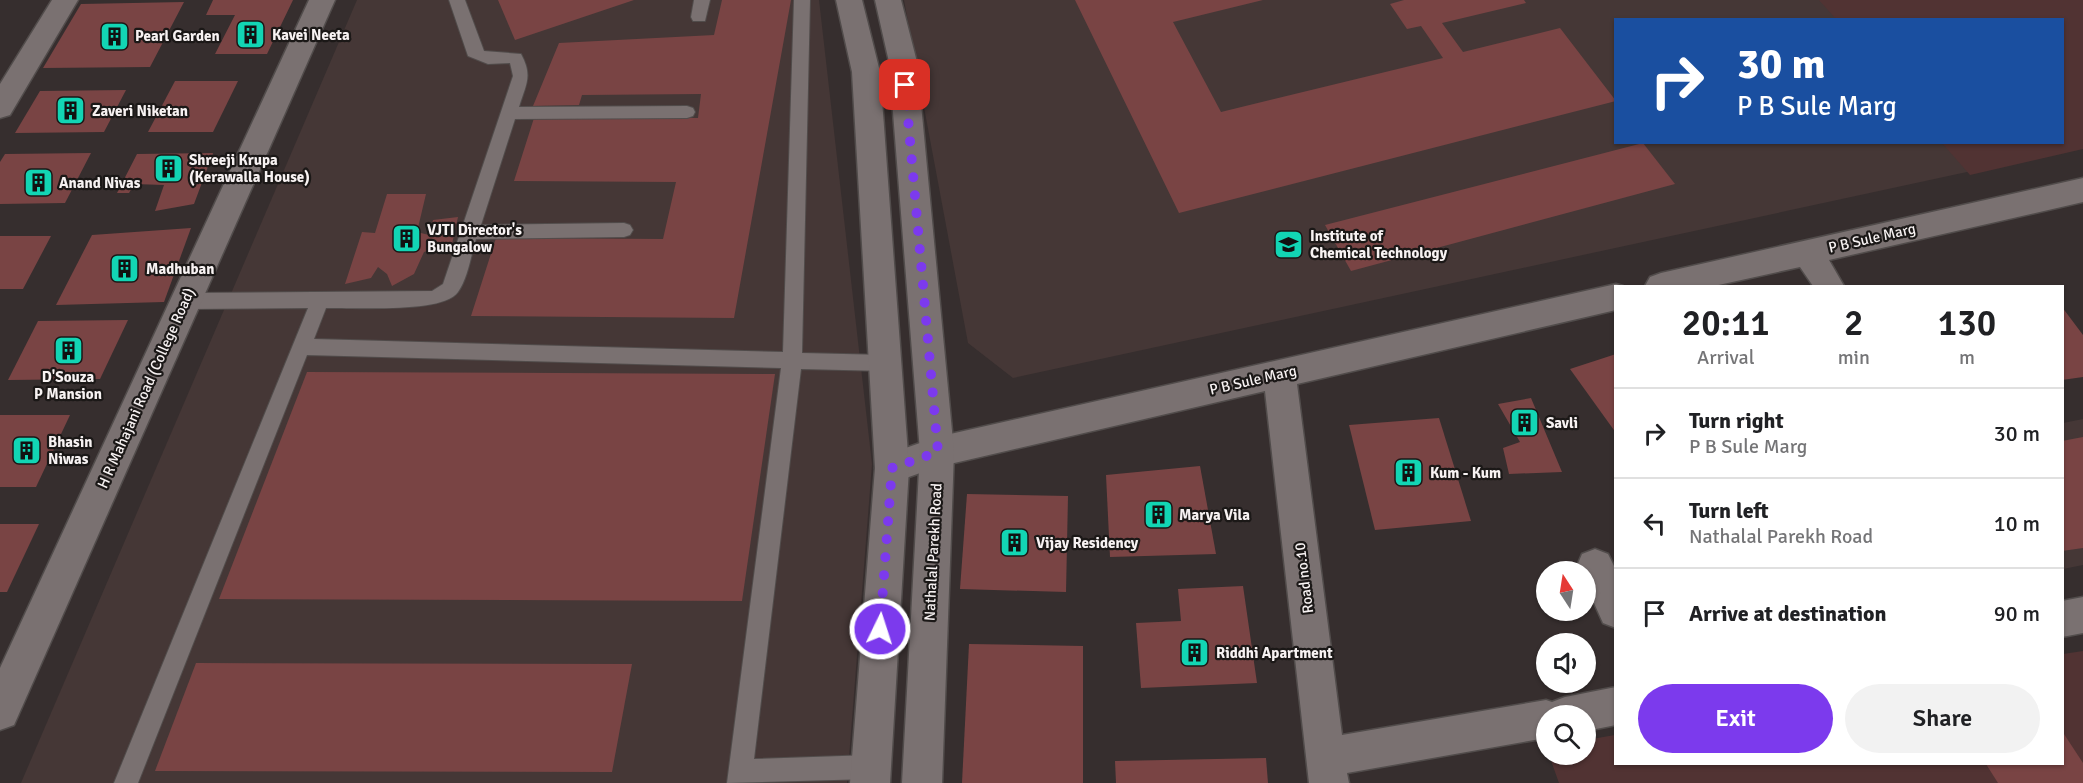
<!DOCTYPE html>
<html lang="en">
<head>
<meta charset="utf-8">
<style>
	:root { --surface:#fff; --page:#f2f2f2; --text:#202124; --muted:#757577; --line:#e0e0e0; --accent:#7c3aed }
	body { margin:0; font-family:Signika,sans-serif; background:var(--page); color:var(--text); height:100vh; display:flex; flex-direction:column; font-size:22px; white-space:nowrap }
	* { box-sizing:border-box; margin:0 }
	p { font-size:20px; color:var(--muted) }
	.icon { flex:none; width:33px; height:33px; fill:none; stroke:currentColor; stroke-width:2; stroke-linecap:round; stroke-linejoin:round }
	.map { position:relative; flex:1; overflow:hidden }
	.panel { position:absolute; left:1614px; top:285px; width:450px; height:480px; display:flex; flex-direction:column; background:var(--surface); border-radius:0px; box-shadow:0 2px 4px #0004 }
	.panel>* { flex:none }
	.guide { position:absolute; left:1614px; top:18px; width:450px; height:126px; border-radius:0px; box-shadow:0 2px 4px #0004; background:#1a4fa0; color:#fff; overflow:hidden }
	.needle { width:39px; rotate:348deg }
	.tools { position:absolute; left:1536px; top:561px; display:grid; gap:12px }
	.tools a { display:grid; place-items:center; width:60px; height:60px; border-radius:50%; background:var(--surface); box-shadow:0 2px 4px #0004; font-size:30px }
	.pin { position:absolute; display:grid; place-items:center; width:51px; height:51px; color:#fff; margin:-26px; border-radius:12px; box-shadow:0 3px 9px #0006 }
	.me { position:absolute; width:66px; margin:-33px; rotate:4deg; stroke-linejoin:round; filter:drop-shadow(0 0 4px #0008) }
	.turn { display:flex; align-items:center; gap:21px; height:126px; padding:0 24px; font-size:27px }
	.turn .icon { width:78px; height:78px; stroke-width:2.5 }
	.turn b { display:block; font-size:42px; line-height:51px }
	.eta { display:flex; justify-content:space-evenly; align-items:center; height:102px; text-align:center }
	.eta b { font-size:36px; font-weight:600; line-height:42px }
	.action { display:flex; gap:12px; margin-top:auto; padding:12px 24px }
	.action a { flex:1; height:69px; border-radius:36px; background:var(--accent); color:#fff; font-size:24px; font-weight:600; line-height:69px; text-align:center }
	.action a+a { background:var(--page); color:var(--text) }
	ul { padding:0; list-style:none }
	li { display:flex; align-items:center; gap:18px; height:90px; padding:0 24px; border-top:2px solid var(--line) }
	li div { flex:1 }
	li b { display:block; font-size:22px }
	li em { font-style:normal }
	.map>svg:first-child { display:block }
</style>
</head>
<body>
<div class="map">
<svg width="2083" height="783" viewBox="0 0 2083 783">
	<rect width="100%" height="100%" fill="#362e2e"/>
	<g fill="#453736" fill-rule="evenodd">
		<polygon points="357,0 819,0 872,464 847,783 21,783"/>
		<path d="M904,0H2083V147L1013,378L968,343ZM1616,20H2062V142H1616Z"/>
		<polygon points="2083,419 2083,565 2063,569 2063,423"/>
	</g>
	<g fill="#513333">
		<polygon points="1819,0 2083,0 2083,149 1970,175 1942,143 2062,142 2062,20 1836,19"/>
		<polygon points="2083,651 2083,783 1559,783 1549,755 1586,754 1586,740 1615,735 1616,764 2062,764 2063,654"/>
	</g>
	<g fill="#794444">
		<polygon points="213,0 293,0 267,54 215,54 235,15 206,15"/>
		<polygon points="498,0 634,0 515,40"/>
		<polygon points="722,0 791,0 734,318 471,316 496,238 663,239 676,182 514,181 534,118 698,118 701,94 582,95 579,105 533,106 559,43 714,35"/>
		<polygon points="1075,0 1263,0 1173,22 1221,112 1443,58 1421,26 1407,29 1390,4 1404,0 1524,0 1526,3 1442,23 1463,52 1560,28 1616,101 1179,213"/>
		<polygon points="184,2 150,67 43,68 81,4"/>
		<polygon points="175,81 238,81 213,132 148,132"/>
		<polygon points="126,90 104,132 15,133 40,91"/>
		<polygon points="1643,143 1675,184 1351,271 1325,225"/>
		<polygon points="91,153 65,203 0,204 0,162 5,154"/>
		<polygon points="213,153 194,204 155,211 164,185 134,184 129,193 117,193 137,154"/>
		<polygon points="387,194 426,194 417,232 429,235 433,220 458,217 452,244 424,252 414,274 392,286 387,274 378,267 371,278 345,284 362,232 375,233"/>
		<polygon points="191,228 164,302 56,305 92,235"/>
		<polygon points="0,236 51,236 23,289 0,289"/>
		<polygon points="2062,307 2083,335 2083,377 2062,380"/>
		<polygon points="128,320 100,379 8,380 38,321"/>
		<polygon points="1616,354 1616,433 1570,369"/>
		<polygon points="307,372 775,374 742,601 219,599"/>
		<polygon points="1531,398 1562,472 1509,474 1503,448 1520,442 1498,404"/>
		<polygon points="0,415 70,415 36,487 0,487"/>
		<polygon points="1439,418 1471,521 1375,530 1349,425"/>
		<polygon points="2083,437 2083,548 2062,551 2062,441"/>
		<polygon points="1200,466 1216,554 1110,557 1106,475"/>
		<polygon points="967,494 1068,496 1066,592 960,589"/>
		<polygon points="0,524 39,524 7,592 0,592"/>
		<polygon points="1243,586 1257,683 1141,688 1136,623 1181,621 1178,589"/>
		<polygon points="969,644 1083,646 1083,783 962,783"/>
		<polygon points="196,663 632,664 612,772 155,771"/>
		<polygon points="2062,731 2083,763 2083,783 1998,783 1986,764 2062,764"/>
		<polygon points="1266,758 1268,783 1116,783 1115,761"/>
	</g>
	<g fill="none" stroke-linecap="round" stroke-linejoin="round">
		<defs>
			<g id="service">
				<path d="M449,0H465L484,51L521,54C533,76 526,84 519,107L687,106L693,108L695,112L693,116L687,118L515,119L481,225L624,223L630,225L633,230L630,235L624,237L476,239C471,255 468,278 458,292C443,314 354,307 326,308L314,339L783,352L794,0H810L802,353L885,355L892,357L895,363L892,369L885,371L801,369L754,759L871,755L879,759L883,767L879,775L871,779L727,783L781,368L307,355L138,783H114L308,308L186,309L179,306L177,301L179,296L186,293L432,291L443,284L513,76L510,63L488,64L468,56Z"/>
				<polygon points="694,0 710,0 705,21 693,21 691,17"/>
			</g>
			<g id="minor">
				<polygon points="52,0 78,0 10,115 0,118 0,84"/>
				<polygon points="309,0 335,0 14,725 0,730 0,668"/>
				<polygon points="2083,178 2083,202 1829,260 1844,286 1813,286 1800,267 1714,286 1645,286 1650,277 1661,273"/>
				<polygon points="1616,284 1623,286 1616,286 1616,310 1297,384 1342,735 1546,700 1552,702 1565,697 1616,687 1616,725 1586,731 1586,716 1546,716 1546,738 1347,773 1349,783 1309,783 1265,391 937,467 892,483 880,479 875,468 880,457 937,437"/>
				<polygon points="1595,549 1608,554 1616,570 1616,628 1603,623 1586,585 1586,572 1579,572 1577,566 1582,554"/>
				<polygon points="2083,597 2083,633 2062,637 2062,601"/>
			</g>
			<g id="tertiary">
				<polygon points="836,0 862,0 880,72 909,468 890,783 850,783 875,468 852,72"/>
				<polygon points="875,0 901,0 917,62 954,452 942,783 902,783 920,452 889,62"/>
			</g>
		</defs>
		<use href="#service" stroke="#514c4b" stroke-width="2"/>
		<use href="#minor" stroke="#514c4b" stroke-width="3"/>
		<use href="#tertiary" stroke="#514c4b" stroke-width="3"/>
		<use href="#service" fill="#7a7171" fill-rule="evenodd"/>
		<use href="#minor" fill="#7a7171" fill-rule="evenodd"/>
		<use href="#tertiary" fill="#7a7171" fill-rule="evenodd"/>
	</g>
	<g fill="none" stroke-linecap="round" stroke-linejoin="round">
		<polyline stroke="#7c3aed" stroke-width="10" stroke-dasharray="0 18" points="880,629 892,468 938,452 905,85"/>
	</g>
	<defs>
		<symbol id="building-square" viewBox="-11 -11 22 22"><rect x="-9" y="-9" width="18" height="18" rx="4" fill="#12d5b4" stroke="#1b1817"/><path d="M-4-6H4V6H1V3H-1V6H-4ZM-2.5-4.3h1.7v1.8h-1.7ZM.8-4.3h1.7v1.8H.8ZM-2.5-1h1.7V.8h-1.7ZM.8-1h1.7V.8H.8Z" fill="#111"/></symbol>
		<symbol id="university-square" viewBox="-11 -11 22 22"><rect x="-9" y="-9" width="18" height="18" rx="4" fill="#12d5b4" stroke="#1b1817"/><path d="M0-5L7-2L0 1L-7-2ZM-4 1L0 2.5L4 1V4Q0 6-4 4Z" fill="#111"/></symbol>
	</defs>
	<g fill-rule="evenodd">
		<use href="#building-square" x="234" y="18" width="33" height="33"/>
		<use href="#building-square" x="98" y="20" width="33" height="33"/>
		<use href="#building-square" x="54" y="94" width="33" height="33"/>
		<use href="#building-square" x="152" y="152" width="33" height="33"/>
		<use href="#building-square" x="22" y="166" width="33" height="33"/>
		<use href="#building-square" x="390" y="222" width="33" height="33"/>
		<use href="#university-square" x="1272" y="228" width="33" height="33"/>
		<use href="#building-square" x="108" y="252" width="33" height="33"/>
		<use href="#building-square" x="52" y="334" width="33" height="33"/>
		<use href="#building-square" x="1508" y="406" width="33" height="33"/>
		<use href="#building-square" x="10" y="434" width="33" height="33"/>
		<use href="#building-square" x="1392" y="456" width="33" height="33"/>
		<use href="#building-square" x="1142" y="498" width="33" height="33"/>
		<use href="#building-square" x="998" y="526" width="33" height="33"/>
		<use href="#building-square" x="1178" y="636" width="33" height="33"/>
	</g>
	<g text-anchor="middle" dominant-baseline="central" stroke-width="4.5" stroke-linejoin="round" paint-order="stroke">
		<g font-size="15" font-weight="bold" fill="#f7f2f2" stroke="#1b1817" text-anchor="start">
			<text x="272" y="35">Kavei Neeta</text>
			<text x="135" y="36">Pearl Garden</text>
			<text x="92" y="111">Zaveri Niketan</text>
			<text x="189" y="160">Shreeji Krupa<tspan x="189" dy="17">(Kerawalla House)</tspan></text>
			<text x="59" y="183">Anand Nivas</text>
			<text x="427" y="230">VJTI Director's<tspan x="427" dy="17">Bungalow</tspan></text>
			<text x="1310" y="236">Institute of<tspan x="1310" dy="17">Chemical Technology</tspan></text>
			<text x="146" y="269">Madhuban</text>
			<text x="68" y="377" text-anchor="middle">D'Souza<tspan x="68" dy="17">P Mansion</tspan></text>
			<text x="1546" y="423">Savli</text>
			<text x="48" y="442">Bhasin<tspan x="48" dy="17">Niwas</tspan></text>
			<text x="1430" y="473">Kum - Kum</text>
			<text x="1179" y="515">Marya Vila</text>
			<text x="1036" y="543">Vijay Residency</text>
			<text x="1216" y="653">Riddhi Apartment</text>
		</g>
		<g font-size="15" fill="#f7f2f2" stroke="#1b1817">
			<text transform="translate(1872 238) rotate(-13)">P B Sule Marg</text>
			<text transform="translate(1253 380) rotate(-13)">P B Sule Marg</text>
			<text transform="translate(146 388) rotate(-66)">H R Mahajani Road (College Road)</text>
			<text transform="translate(933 552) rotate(-87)">Nathalal Parekh Road</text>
			<text transform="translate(1304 578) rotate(-97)">Road no.10</text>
		</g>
	</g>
</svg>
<div class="tools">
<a><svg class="needle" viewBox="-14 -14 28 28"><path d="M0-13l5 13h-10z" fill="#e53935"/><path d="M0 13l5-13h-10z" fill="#757577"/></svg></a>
<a><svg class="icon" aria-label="sound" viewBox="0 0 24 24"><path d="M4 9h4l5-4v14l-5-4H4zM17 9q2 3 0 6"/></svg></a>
<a><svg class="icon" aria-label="search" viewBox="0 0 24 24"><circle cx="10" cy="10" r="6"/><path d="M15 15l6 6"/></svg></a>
</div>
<div class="pin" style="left:905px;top:85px;background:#d93025"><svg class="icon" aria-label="arrive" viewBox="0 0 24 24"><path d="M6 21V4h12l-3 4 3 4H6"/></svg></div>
<svg class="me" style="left:880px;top:629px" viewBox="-20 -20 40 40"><circle r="17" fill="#7c3aed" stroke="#fff" stroke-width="3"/><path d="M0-11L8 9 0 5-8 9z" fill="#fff"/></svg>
<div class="guide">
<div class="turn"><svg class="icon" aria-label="right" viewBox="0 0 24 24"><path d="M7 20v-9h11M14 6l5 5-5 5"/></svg><div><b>30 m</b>P B Sule Marg</div></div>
</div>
<section class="panel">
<div class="eta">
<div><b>20:11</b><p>Arrival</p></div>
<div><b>2</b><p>min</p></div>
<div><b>130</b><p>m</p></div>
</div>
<ul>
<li><svg class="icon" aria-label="right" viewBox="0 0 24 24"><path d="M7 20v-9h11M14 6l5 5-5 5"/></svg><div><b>Turn right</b><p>P B Sule Marg</p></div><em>30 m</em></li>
<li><svg class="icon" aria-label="left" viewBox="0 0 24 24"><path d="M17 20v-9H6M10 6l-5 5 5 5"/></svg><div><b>Turn left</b><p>Nathalal Parekh Road</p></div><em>10 m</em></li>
<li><svg class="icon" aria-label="arrive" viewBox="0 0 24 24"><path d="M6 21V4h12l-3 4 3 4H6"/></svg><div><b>Arrive at destination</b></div><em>90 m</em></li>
</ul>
<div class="action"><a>Exit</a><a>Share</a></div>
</section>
</div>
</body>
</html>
